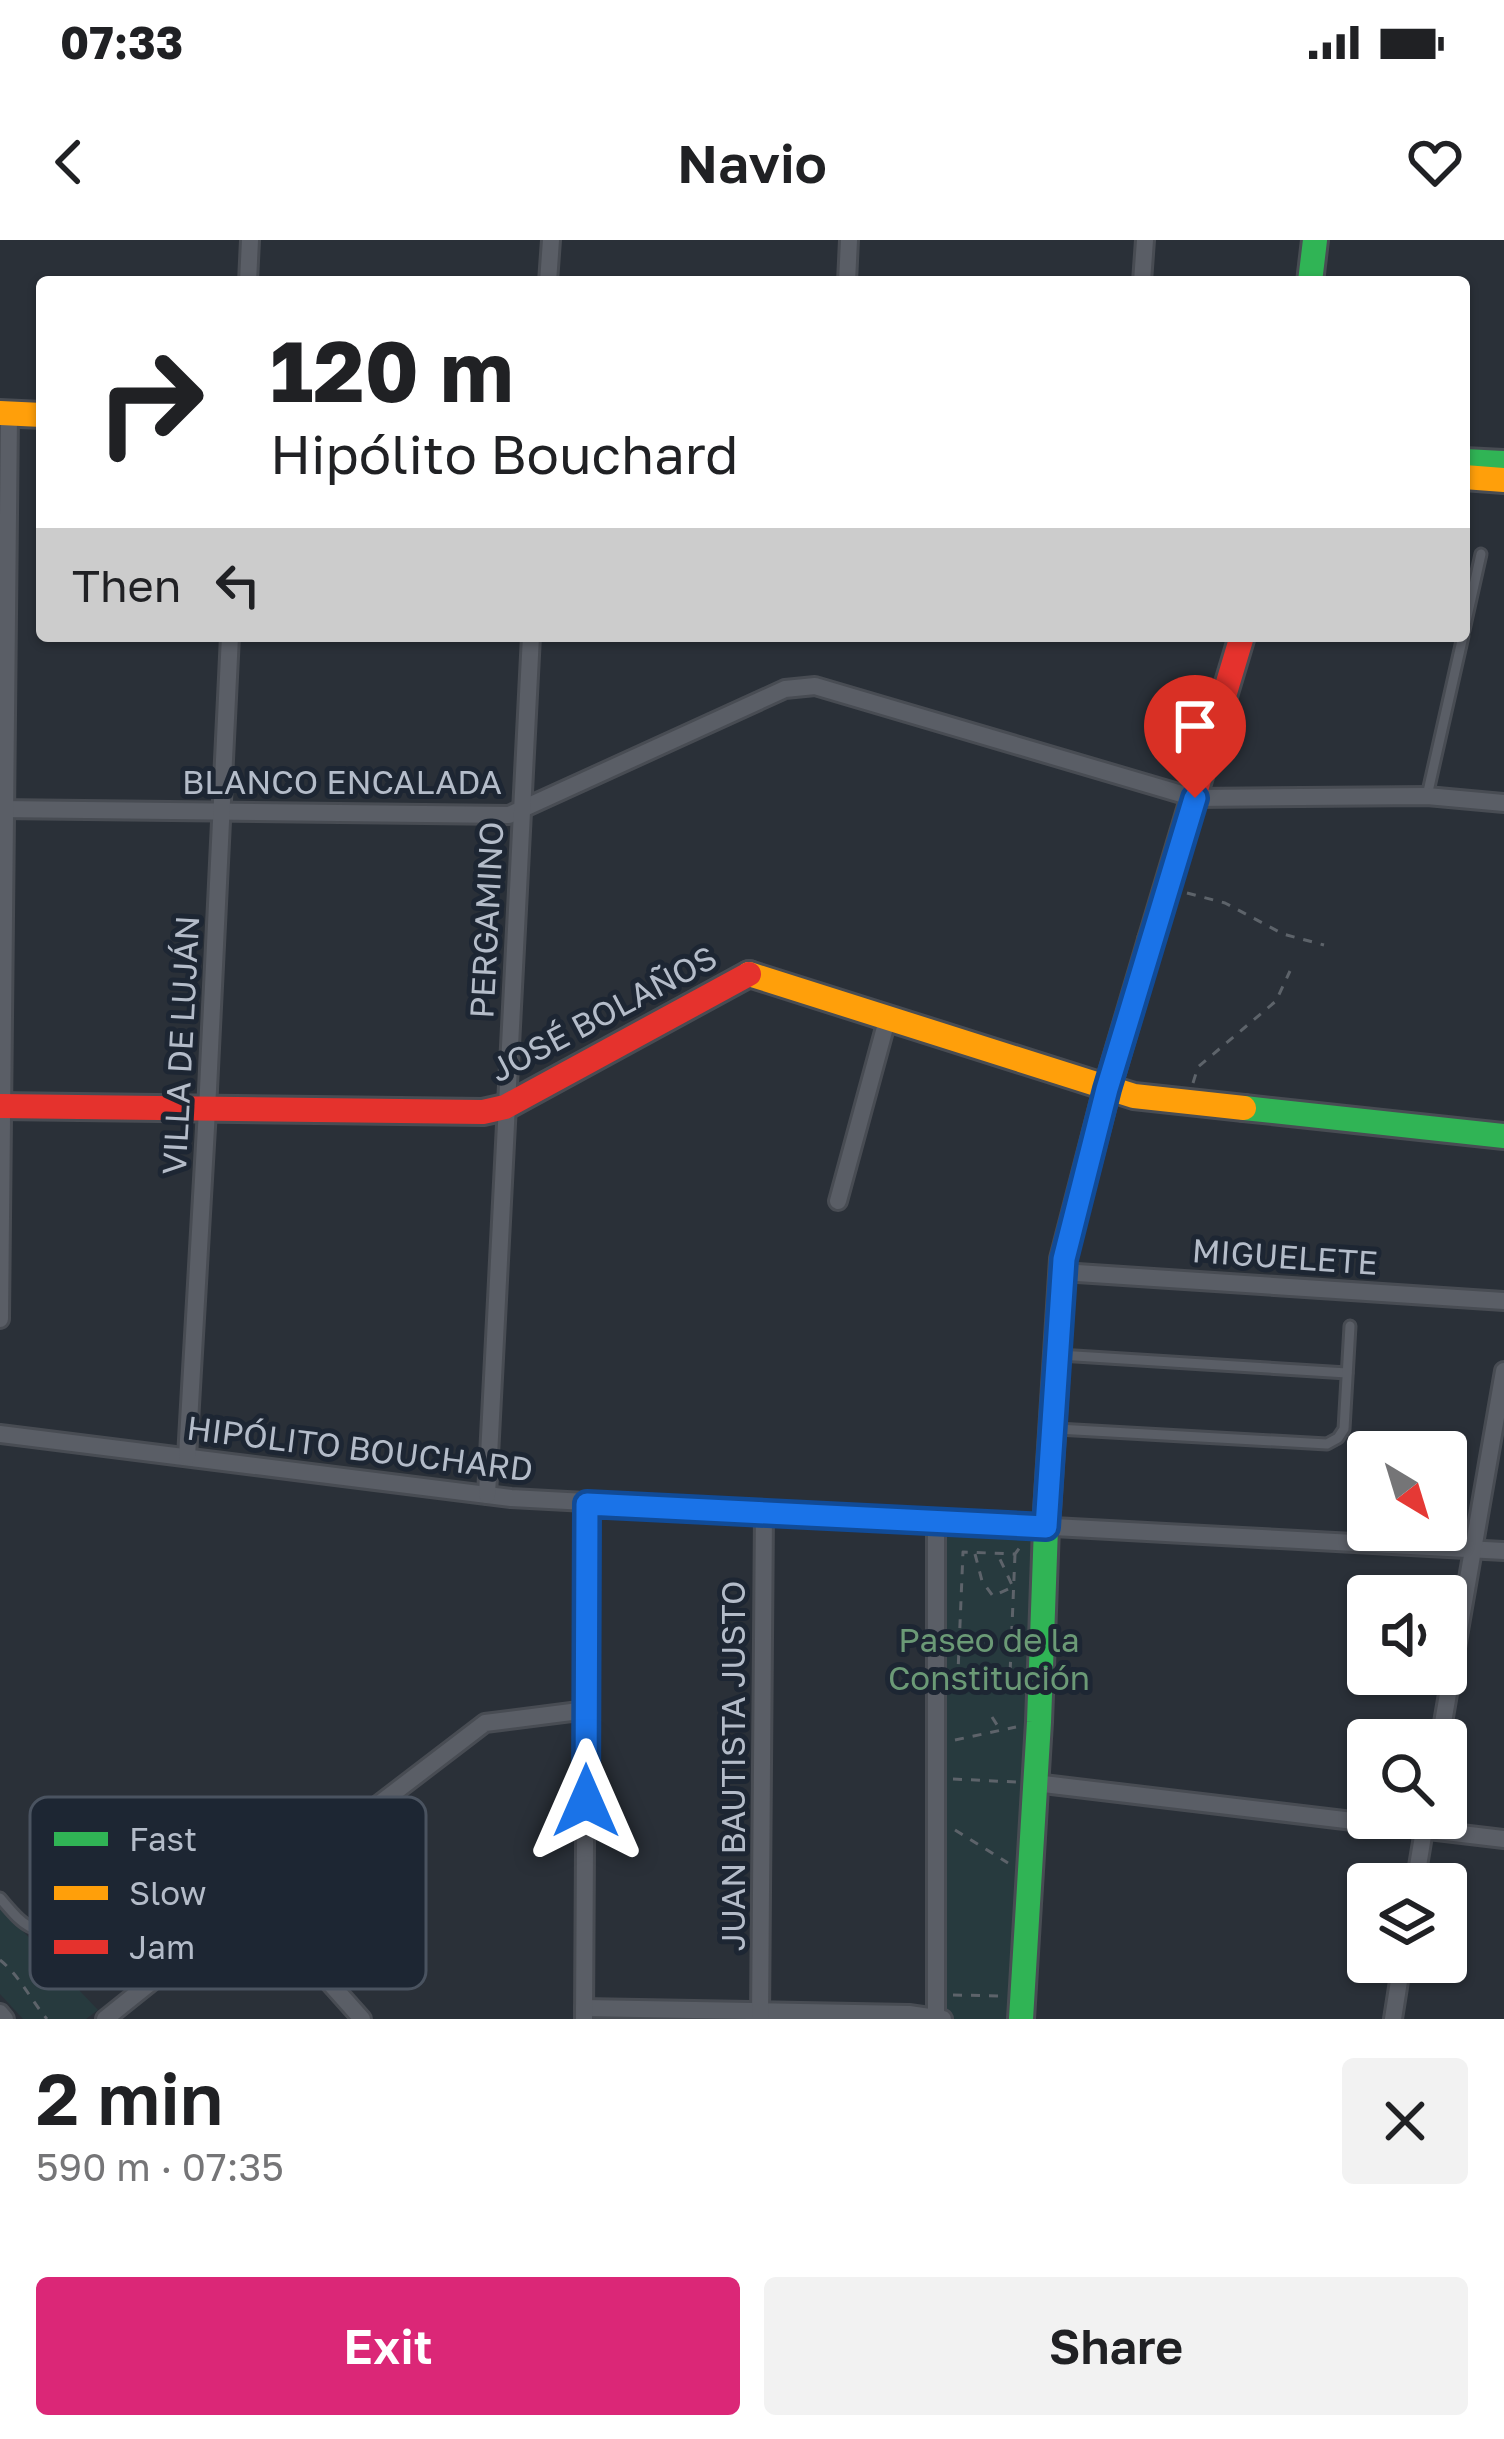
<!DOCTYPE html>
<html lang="en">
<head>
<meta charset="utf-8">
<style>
	:root { --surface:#fff; --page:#f2f2f2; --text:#202124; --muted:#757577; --accent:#db2777 }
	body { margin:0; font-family:"Golos Text",sans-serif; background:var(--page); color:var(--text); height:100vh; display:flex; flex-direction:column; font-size:45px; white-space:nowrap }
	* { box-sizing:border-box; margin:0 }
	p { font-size:39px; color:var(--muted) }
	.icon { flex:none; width:66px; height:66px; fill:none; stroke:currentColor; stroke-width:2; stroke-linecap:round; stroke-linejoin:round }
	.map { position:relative; height:1779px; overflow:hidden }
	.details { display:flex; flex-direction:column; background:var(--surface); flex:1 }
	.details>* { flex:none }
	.top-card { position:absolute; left:36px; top:36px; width:1434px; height:366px; border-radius:12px; box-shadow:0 3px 9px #0004; background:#fff; color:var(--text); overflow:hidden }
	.needle { width:78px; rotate:142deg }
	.buttons { position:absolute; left:1347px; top:1191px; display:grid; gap:24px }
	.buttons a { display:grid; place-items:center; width:120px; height:120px; border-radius:12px; background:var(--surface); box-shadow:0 3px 9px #0004; font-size:60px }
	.pin { position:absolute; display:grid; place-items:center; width:102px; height:102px; color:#fff; margin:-123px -51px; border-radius:50% 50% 50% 0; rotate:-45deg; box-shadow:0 0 12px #0007 }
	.pin .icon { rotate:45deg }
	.me { position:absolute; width:132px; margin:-66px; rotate:0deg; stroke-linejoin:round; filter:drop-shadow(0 0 9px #0008) }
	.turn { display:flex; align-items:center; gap:42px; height:252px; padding:0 36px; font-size:54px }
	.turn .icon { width:156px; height:156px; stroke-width:2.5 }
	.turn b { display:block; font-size:84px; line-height:102px }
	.then { display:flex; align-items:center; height:114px; padding:0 36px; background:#0003; gap:24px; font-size:45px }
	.round { display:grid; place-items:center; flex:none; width:126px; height:126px; border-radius:12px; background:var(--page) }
	.head { display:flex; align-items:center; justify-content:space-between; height:204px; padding:0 36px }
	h1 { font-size:72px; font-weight:600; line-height:90px }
	.cta { display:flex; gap:24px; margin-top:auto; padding:24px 36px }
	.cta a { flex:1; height:138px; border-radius:12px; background:var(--accent); color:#fff; font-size:48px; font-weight:600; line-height:138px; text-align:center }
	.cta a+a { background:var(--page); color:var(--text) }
	.status { display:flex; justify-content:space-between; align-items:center; height:84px; padding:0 60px; background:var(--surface); direction:ltr }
	.status svg { height:33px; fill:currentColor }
	header { display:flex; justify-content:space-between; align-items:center; height:156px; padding:0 36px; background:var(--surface); font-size:54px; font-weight:600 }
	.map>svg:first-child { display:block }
</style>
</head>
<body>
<div class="status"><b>07:33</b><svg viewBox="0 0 49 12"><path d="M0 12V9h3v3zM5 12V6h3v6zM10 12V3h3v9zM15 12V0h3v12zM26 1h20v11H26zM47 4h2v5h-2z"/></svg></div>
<header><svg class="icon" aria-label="back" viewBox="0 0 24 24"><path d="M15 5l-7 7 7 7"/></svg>Navio<svg class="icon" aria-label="heart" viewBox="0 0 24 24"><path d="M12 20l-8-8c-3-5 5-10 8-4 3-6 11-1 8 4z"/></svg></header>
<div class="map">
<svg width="1504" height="1779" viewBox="0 0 1504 1779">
	<rect width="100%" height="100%" fill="#2a3038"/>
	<g fill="#273a3e">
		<polygon points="936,1279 1046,1287 1021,1779 936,1779"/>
		<polygon points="0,1667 98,1770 86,1779 23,1779 0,1754"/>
	</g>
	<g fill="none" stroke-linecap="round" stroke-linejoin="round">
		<defs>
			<g id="lane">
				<polyline points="1464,390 1481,314"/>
				<polyline points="1427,556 1463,396"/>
				<polyline points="1059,1115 1347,1133"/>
				<polyline points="1057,1189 1327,1204 1338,1198 1344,1189 1350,1086"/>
				<path d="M0,1658C21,1682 30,1697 63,1686"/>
			</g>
			<g id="street">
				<polyline points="248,42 250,0"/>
				<polyline points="548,42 551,0"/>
				<polyline points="847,42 849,0"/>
				<polyline points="1142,42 1145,0"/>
				<polyline points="0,569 509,575 785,449 815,446 1195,558 1427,556 1504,563"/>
				<polyline points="838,961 887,780"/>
				<polyline points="1062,1032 1504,1061"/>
				<polyline points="0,1079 9,174"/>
				<polyline points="0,1194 511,1258 1504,1311"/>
				<polyline points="187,1217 207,870 230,396"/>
				<polyline points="487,1255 531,396"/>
				<polyline points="1440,1500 1504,1131"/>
				<polyline points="1035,1543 1504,1599"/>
				<polyline points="1415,1644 1426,1578"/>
				<polyline points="255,1659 362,1779"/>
				<polyline points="584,1768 909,1774 943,1779"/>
				<polyline points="0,1773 5,1779"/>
				<polyline points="105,1779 255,1659 485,1483 587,1470"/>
				<polyline points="584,1779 587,1264"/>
				<polyline points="760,1779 764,1273"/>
				<polyline points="936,1779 936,1279"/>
				<polyline points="1393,1779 1402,1722"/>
			</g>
			<g id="fast">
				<polyline points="1310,42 1315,0"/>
				<polyline points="1464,221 1504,223"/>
				<polyline points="1244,868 1504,896"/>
				<polyline points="1021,1779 1039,1482 1046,1287 1063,1019 1107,849 1151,700"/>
			</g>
			<g id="slow">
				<polyline points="0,173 42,175"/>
				<polyline points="1464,237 1504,240"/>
				<polyline points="749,734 1134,856 1244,868"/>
			</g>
			<g id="jam">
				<polyline points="1151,700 1242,396"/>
				<polyline points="0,866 483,872 505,867 749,734"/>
			</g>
		</defs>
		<use href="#lane" stroke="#484c53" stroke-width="15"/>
		<use href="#street" stroke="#484c53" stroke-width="22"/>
		<use href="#fast" stroke="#484c53" stroke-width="30"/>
		<use href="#slow" stroke="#484c53" stroke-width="30"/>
		<use href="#jam" stroke="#484c53" stroke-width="30"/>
		<g stroke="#5d636a" stroke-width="3" stroke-dasharray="9 9" stroke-linecap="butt">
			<polyline points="1187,653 1225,663 1283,694 1324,705"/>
			<polyline points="1193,843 1198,827 1276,761 1290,731"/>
			<polyline points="975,1314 982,1341 993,1356 1013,1347 998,1315"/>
			<polyline points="1015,1314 1010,1434 958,1432 963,1312 1015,1314 1023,1303"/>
			<polyline points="992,1477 999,1488"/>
			<polyline points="955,1500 1016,1487"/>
			<polyline points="953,1539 1016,1542"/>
			<polyline points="955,1590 1008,1623"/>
			<path d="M0,1720C20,1736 30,1759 47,1779"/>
			<polyline points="953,1755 1003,1756"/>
		</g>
		<use href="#lane" stroke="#5a5e66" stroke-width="9"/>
		<use href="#street" stroke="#5a5e66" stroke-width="16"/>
		<use href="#fast" stroke="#30b455" stroke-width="24"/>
		<use href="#slow" stroke="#ff9f0a" stroke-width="24"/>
		<use href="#jam" stroke="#e5322d" stroke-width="24"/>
	</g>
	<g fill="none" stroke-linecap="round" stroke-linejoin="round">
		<defs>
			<polyline id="route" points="586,1561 587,1264 1046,1287 1064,1019 1107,849 1195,558"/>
		</defs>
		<use href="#route" stroke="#114b97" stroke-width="30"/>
		<use href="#route" stroke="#1a73e8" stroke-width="21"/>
	</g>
	<g text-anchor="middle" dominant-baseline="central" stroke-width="10" stroke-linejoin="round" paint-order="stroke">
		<g font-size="33" fill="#b4bcc9" stroke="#1d2633">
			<text x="342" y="541">BLANCO ENCALADA</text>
			<text transform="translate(486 680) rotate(-87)">PERGAMINO</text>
			<text transform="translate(603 773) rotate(-28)">JOSÉ BOLAÑOS</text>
			<text transform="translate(180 805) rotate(-87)">VILLA DE LUJÁN</text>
			<text transform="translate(1285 1016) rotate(4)">MIGUELETE</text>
			<text transform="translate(360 1208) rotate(7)">HIPÓLITO BOUCHARD</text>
			<text transform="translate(732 1526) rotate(-90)">JUAN BAUTISTA JUSTO</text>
		</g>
		<g font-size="33" fill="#6b9a76" stroke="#1d2633">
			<text x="989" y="1399">Paseo de la<tspan x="989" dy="38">Constitución</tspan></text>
		</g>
	</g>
	<rect x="30" y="1557" width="396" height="192" rx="18" fill="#1d2633" stroke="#4a5360" stroke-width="3"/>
	<rect x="54" y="1592" width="54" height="14" fill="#30b455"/>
	<rect x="54" y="1646" width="54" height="14" fill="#ff9f0a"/>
	<rect x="54" y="1700" width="54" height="14" fill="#e5322d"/>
	<g font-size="33" fill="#b4bcc9">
		<text x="129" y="1611">Fast</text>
		<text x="129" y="1665">Slow</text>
		<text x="129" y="1719">Jam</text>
	</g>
</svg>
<div class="buttons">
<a><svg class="needle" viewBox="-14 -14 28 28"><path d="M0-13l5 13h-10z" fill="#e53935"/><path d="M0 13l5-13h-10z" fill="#757577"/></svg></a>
<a><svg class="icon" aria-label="sound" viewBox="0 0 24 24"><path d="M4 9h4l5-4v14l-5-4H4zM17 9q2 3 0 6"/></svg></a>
<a><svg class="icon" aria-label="search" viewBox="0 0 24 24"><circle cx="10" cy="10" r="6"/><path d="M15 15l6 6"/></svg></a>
<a><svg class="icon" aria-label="layers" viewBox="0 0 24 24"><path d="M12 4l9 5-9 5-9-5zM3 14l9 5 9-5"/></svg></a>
</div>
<div class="pin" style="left:1195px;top:558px;background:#d93025"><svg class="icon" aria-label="arrive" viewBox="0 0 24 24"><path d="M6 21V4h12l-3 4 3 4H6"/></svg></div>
<svg class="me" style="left:586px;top:1561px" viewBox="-20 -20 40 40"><path d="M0-17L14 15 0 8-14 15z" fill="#1a73e8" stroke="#fff" stroke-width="4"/></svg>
<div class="top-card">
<div class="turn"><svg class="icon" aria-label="right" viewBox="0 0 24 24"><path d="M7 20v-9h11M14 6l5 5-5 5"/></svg><div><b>120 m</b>Hipólito Bouchard</div></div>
<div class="then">Then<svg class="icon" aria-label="left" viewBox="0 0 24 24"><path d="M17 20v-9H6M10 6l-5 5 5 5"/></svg></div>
</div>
</div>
<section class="details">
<div class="head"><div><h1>2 min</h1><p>590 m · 07:35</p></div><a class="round"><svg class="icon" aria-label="close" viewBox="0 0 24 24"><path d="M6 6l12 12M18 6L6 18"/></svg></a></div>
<div class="cta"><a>Exit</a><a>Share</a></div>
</section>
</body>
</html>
